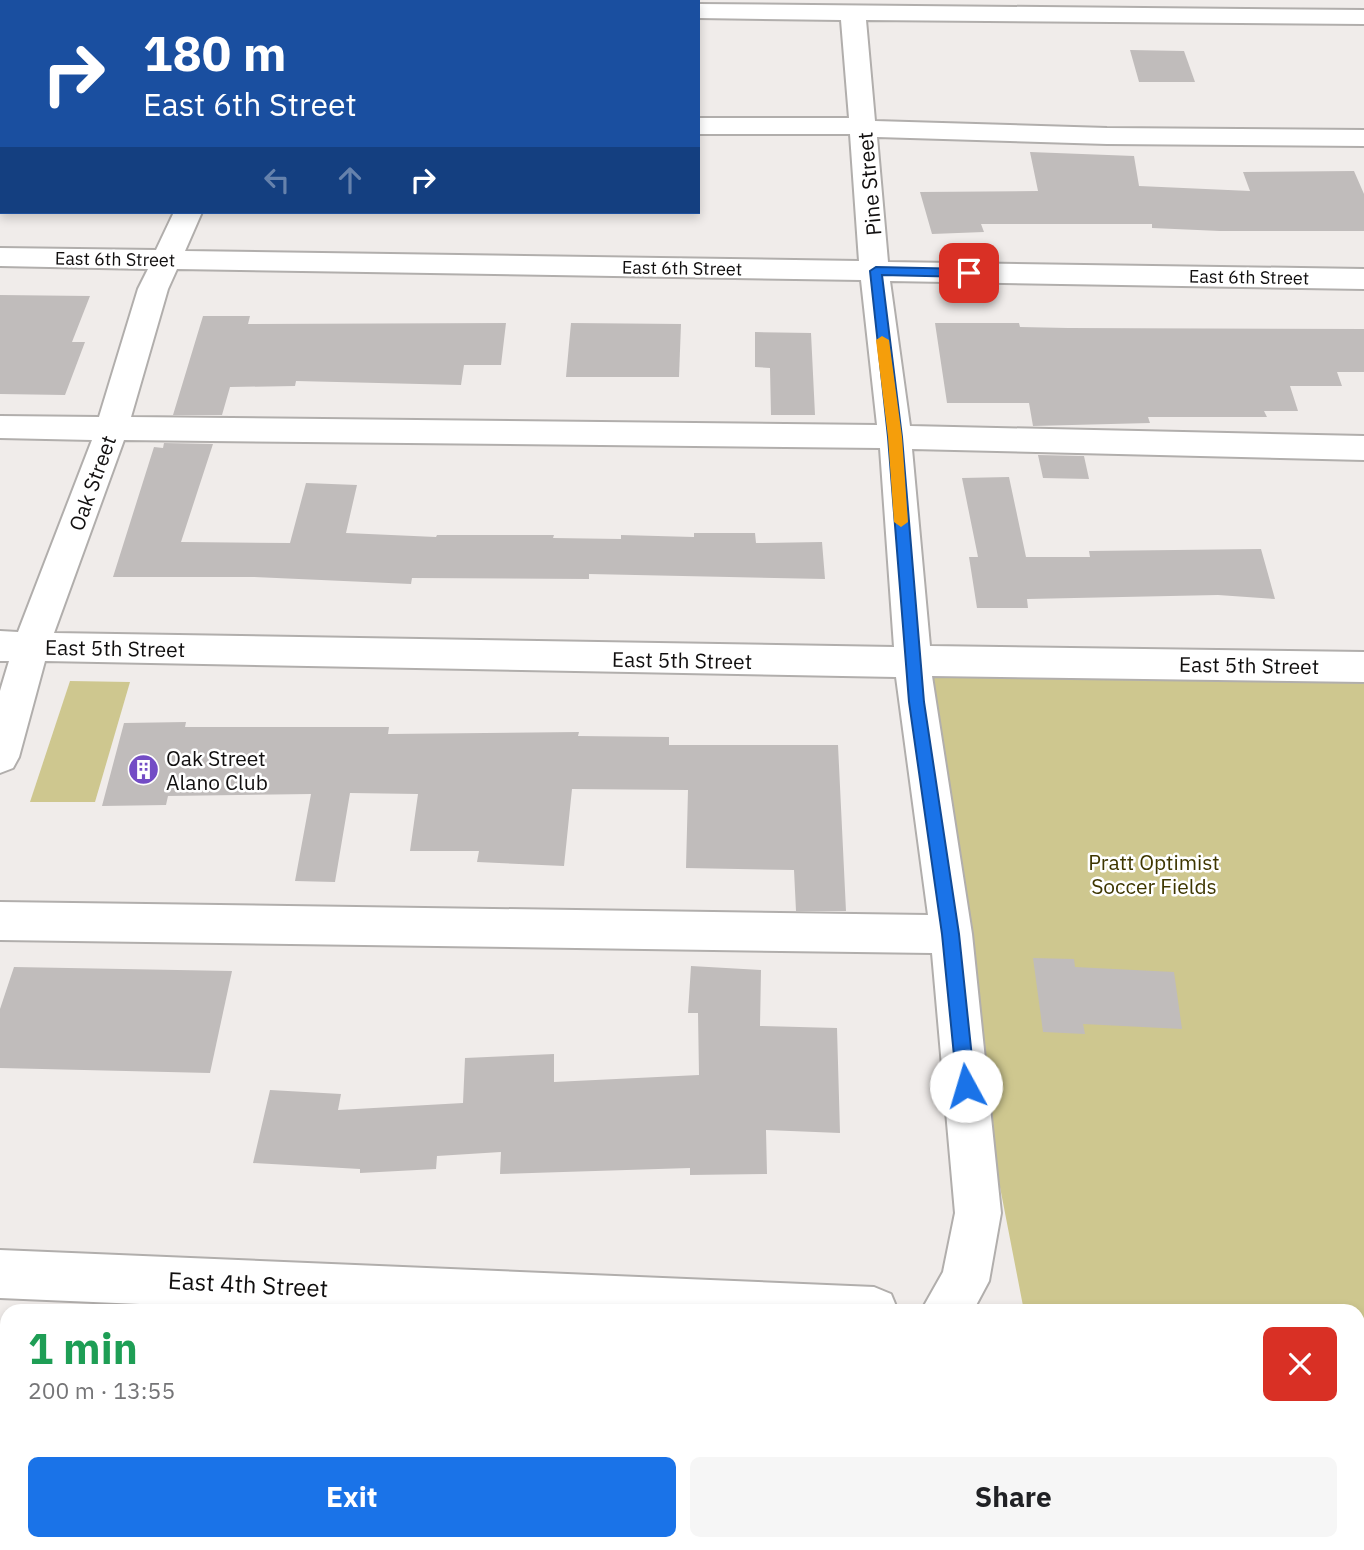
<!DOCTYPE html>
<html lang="en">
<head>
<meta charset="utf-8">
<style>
	:root { --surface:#fff; --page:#f6f6f6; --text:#202124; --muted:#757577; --accent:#1a73e8 }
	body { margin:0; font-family:"IBM Plex Sans",sans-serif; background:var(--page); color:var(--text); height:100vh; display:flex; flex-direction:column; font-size:26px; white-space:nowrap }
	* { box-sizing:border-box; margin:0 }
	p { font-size:23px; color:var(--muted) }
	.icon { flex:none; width:38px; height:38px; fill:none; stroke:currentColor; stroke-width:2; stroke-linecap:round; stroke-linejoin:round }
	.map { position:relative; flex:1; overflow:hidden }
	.details { position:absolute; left:0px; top:1304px; width:1365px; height:247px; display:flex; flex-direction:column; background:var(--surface); border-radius:21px 21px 0 0; box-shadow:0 4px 10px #0003 }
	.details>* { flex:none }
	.banner { position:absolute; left:0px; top:0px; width:700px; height:214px; box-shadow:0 4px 10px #0003; background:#1a4fa0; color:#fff; overflow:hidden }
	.pin { position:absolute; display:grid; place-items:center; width:60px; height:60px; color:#fff; margin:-30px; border-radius:14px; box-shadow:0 4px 10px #0006 }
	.me { position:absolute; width:77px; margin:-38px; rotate:354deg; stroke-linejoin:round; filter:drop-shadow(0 0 5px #0008) }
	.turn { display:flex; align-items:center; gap:24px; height:147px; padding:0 28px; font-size:32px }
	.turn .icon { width:91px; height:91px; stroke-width:2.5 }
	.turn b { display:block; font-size:49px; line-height:60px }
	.lanes { display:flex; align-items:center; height:66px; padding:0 28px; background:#0003; justify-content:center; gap:35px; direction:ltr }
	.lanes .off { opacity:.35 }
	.round { display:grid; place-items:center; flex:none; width:74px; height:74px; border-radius:10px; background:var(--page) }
	.head { display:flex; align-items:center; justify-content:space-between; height:119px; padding:0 28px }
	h1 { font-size:42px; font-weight:700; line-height:52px; color:#1e9e55 }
	.action { display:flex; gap:14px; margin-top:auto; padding:14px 28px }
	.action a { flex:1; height:80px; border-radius:10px; background:var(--accent); color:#fff; font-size:28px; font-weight:700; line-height:80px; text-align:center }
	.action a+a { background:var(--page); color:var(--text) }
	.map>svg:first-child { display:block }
</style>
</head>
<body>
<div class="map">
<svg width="1364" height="1550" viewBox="0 0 1364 1550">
	<rect width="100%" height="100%" fill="#f0ecea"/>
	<g fill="#cec78f">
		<polygon points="912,661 1364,667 1364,1550 1051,1550 1050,1544 1358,1544 1358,1311 1024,1311 951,934"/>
		<polygon points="70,681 130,682 95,802 30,802"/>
		<polygon points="0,1342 7,1342 7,1544 946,1544 946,1550 0,1550"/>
	</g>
	<g fill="#c0bcbb">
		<polygon points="1130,50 1184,51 1195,82 1139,82"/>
		<polygon points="1030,152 1134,156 1139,186 1250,191 1243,172 1354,171 1364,194 1364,231 1220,231 1152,228 1152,224 981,224 984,232 932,234 920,192 1038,191"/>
		<polygon points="0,295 90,296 72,342 85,342 65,395 0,394"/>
		<polygon points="203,316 250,316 248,324 506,323 501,365 464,365 461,385 296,381 295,386 230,387 222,415 173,415"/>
		<polygon points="571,323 681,324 679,377 566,377"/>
		<polygon points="935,323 1019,323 1020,327 1068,328 1364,329 1364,372 1337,372 1342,386 1290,386 1298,411 1264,411 1267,417 1148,417 1150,423 1033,426 1029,403 947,403"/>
		<polygon points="755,332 811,333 815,415 771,415 770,368 755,367"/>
		<polygon points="164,443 213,444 181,542 290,543 306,483 357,485 346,533 436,537 437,535 554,535 553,538 621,539 621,535 694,537 694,533 755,533 756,543 822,542 825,579 589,574 589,579 412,578 411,584 254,577 113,577 154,447 163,448"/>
		<polygon points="1038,455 1084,456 1089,479 1043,478"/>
		<polygon points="1009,477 1026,557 1090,557 1089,551 1261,549 1275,599 1218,595 1027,599 1028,608 977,608 969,557 978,557 962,478"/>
		<polygon points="186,722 185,727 389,727 388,734 579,732 578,736 669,737 669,745 838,745 846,911 796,911 794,870 686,868 688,790 572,789 564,866 477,862 479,851 410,851 418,794 350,793 335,882 295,881 311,794 168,796 166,805 102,806 124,723"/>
		<polygon points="1033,958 1074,959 1075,967 1174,972 1182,1029 1083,1024 1085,1034 1043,1032"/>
		<polygon points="691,966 761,970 760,1026 837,1028 840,1133 766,1130 767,1174 690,1175 690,1168 500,1174 501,1152 437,1156 436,1169 360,1173 360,1169 253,1163 270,1090 341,1094 338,1110 463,1103 465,1058 554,1054 554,1082 699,1075 698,1013 688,1013"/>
		<polygon points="14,967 232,971 210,1073 0,1068 0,1009"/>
	</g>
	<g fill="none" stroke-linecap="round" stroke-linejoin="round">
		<defs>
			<g id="minor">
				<polygon points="0,0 12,0 13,2 2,2 0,10"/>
				<rect x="248" y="0" width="24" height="2"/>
				<path d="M698,4L1364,10V24L866,20L875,121L1107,128L1364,130V146L1107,144L877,137L888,262L1364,269V289L890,281L910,426L1364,436V460L912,449L930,646L1364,652V682L932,676L972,934L1001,1213L989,1281L973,1311H921L943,1272L955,1213L932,953L0,940V902L928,915L896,677L45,661L19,757L13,768L0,773V691L9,661H0V631L18,632L92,440L0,438V416L99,417L138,289L148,269L0,266V248L156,250L174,212H202L185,251L859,261L850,134H698V118H849L841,20L698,18ZM177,269L861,280L877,425L131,417L168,289ZM124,440L880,448L894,647L54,633Z"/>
				<rect x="0" y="108" width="2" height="16"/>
				<polygon points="0,1250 874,1287 891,1294 898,1311 303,1311 0,1298"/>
			</g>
		</defs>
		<use href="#minor" stroke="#b1aeac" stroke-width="4"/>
		<use href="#minor" fill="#fff" fill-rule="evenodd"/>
	</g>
	<polygon fill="#1a73e8" stroke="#114b97" stroke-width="2" points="876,267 969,269 975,273 969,277 882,275 902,437 924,702 959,934 975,1086 972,1092 966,1095 959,1092 957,1086 942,934 909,702 888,437 870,271"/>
	<polygon fill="#f59e0b" points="882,336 889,340 902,437 908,522 901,527 894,522 888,437 876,340"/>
	<defs>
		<symbol id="building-disc" viewBox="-11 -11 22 22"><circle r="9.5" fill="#734cc5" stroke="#fff"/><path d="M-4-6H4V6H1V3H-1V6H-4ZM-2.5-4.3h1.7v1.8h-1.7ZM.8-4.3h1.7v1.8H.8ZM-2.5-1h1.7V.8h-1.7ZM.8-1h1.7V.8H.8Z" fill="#fff"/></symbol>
	</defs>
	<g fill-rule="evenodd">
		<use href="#building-disc" x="126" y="752" width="35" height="35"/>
	</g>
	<g text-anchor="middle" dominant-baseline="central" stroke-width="5" stroke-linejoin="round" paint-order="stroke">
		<g font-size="18" fill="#110f0f" stroke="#fff">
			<text transform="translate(115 259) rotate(1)">East 6th Street</text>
			<text transform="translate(682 268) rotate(1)">East 6th Street</text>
			<text transform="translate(1249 277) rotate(1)">East 6th Street</text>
		</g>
		<g font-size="21" fill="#110f0f" stroke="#fff">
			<text transform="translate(869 184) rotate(-95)">Pine Street</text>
			<text transform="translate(92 483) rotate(-70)">Oak Street</text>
			<text transform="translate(115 648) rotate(1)">East 5th Street</text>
			<text transform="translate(682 660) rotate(1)">East 5th Street</text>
			<text transform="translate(1249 665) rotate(1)">East 5th Street</text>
		</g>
		<g font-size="21" fill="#110f0f" stroke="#fff" text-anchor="start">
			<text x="166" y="758">Oak Street<tspan x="166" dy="24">Alano Club</tspan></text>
		</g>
		<g font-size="21" fill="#3e3600" stroke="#fff">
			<text x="1154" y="862">Pratt Optimist<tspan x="1154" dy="24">Soccer Fields</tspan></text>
		</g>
		<g font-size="24" fill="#110f0f" stroke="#fff">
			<text transform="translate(248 1284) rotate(3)">East 4th Street</text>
		</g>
	</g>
</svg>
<div class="pin" style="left:969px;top:273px;background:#d93025"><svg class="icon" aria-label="arrive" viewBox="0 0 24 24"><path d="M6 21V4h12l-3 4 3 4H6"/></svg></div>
<svg class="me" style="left:966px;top:1086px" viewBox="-20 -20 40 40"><circle r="19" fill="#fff"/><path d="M0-13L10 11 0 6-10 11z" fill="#1a73e8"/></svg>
<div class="banner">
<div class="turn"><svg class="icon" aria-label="right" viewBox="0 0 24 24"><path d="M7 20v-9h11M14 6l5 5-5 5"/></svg><div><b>180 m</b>East 6th Street</div></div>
<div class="lanes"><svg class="icon off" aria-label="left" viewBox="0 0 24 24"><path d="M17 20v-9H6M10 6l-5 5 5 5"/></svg><svg class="icon off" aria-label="ahead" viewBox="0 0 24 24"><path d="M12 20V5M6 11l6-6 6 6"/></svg><svg class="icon" aria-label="right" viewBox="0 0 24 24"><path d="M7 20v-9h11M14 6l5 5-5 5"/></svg></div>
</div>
<section class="details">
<div class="head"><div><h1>1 min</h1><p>200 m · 13:55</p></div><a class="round" style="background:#d93025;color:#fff"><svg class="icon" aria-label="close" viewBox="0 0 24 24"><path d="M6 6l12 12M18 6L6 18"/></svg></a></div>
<div class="action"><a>Exit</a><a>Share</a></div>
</section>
</div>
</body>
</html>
